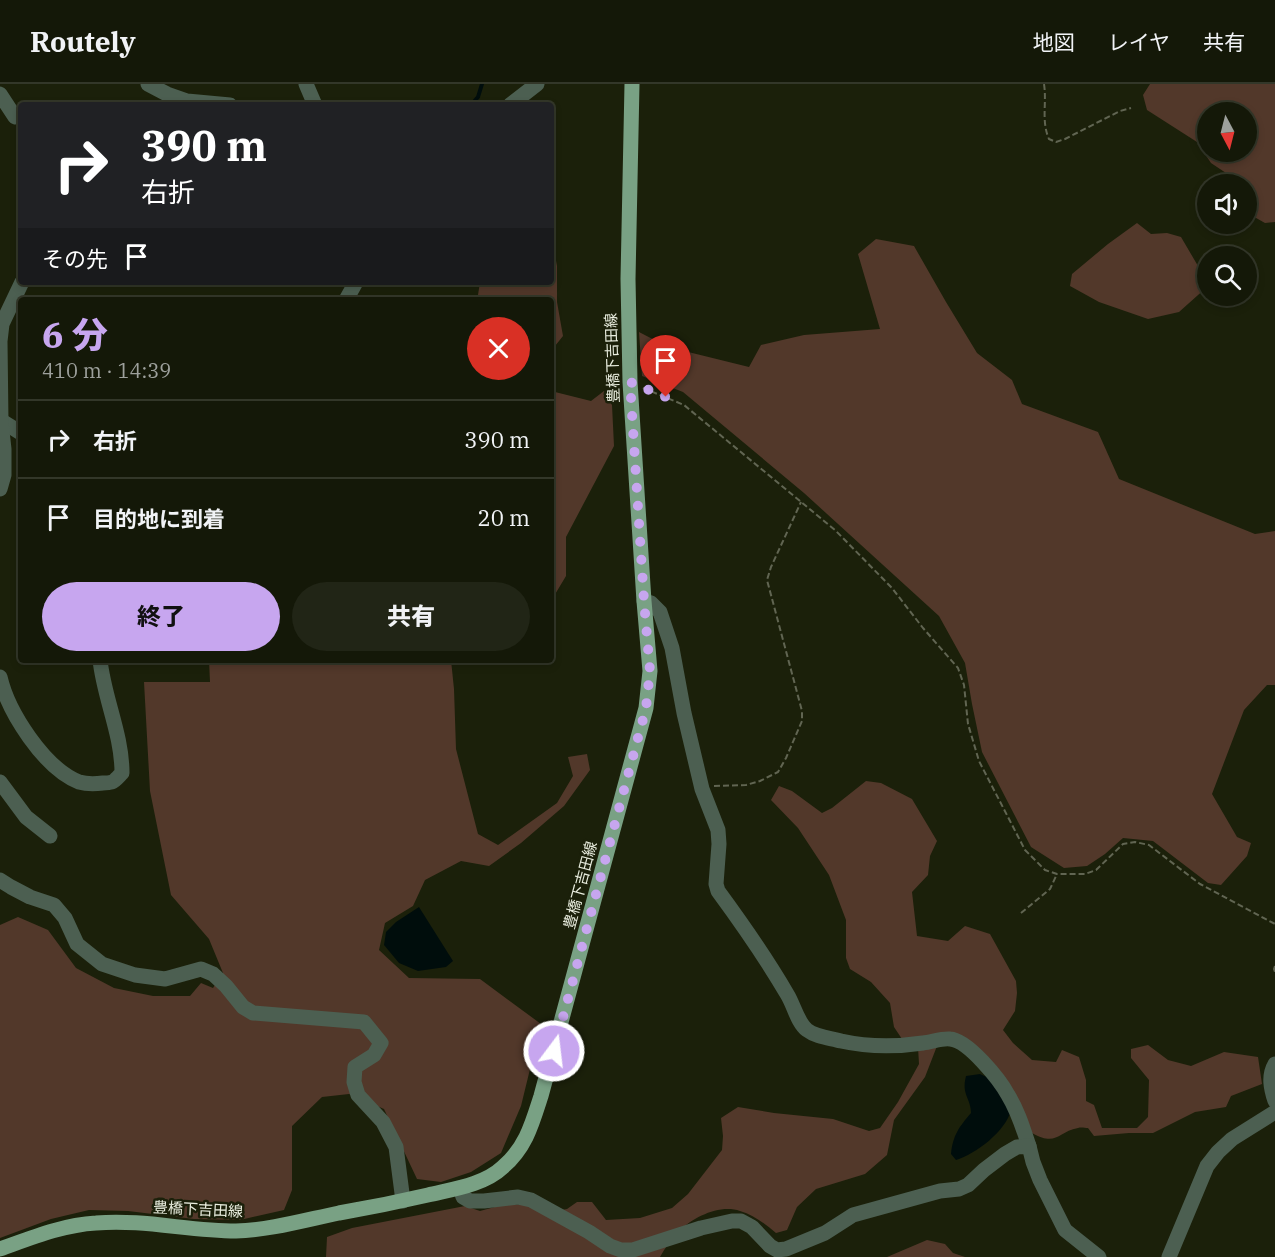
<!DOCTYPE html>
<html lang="ja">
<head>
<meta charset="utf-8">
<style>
	:root { --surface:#141808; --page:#212516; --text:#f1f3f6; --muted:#9da09c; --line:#333729; --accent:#c7a6ef }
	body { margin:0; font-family:"IBM Plex Serif","Noto Sans JP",serif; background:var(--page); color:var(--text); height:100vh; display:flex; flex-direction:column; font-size:22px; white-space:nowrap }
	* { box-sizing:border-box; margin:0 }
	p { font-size:20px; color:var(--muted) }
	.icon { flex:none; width:33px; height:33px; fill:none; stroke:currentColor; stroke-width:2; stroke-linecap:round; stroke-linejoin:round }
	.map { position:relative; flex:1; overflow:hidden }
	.side { position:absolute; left:18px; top:213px; width:536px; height:366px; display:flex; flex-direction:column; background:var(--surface); border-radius:6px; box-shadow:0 3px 9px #0003,0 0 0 2px var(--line) }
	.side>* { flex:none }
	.top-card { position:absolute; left:18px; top:18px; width:536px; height:183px; border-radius:6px; box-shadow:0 3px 9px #0003,0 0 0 2px var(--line); background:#202124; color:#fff; overflow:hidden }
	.needle { width:39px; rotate:173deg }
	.controls { position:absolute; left:1197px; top:18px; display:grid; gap:12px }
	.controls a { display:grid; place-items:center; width:60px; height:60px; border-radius:50%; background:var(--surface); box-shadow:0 3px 9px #0003,0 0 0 2px var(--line); font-size:30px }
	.pin { position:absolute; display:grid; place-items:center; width:51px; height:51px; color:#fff; margin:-62px -26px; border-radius:50% 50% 50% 0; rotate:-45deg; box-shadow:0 0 6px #0007 }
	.pin .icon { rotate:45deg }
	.me { position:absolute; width:66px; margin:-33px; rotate:15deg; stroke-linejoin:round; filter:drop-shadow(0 0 4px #0008) }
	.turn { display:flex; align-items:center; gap:21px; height:126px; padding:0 24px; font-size:27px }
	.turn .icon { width:78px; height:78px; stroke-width:2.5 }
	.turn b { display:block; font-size:42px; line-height:51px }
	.then { display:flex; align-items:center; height:57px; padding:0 24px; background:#0003; gap:12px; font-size:22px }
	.round { display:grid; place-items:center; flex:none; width:63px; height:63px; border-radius:32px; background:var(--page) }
	.headline { display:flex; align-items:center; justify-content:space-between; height:102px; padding:0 24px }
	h1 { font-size:36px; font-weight:800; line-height:45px; color:var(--accent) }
	.button { display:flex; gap:12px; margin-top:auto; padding:12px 24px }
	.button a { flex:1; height:69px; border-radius:36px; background:var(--accent); color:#111; font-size:24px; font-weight:800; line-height:69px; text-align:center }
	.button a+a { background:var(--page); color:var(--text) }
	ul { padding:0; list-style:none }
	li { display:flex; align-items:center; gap:18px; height:78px; padding:0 24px; border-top:2px solid var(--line) }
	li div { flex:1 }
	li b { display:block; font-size:22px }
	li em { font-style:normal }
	header { display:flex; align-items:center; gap:36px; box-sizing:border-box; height:84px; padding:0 30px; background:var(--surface); border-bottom:2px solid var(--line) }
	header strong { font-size:28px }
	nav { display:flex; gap:33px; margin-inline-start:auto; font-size:21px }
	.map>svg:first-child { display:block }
</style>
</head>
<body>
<header>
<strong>Routely</strong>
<nav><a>地図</a><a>レイヤ</a><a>共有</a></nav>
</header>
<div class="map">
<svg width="1275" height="1173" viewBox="0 0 1275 1173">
	<rect width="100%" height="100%" fill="#1b200a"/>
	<g fill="#52382a" fill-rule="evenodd">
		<path d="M1150,0H1275V138L1265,139L1249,130L1247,125L1246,100H1235L1232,93L1211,79L1197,58L1147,26L1143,11ZM1208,28H1246V68H1208Z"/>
		<polygon points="1137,139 1151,150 1167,149 1181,153 1198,182 1207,186 1207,203 1179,228 1148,235 1099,218 1070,202 1072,190 1108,160"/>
		<polygon points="551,150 557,182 557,218 563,252 551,267 550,216 479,216 478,211 480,198 550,198"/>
		<polygon points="876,155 914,162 946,218 977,269 1012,296 1022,320 1098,348 1119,395 1255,450 1275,447 1275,601 1267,601 1244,626 1212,710 1237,753 1251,759 1247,772 1221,801 1208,799 1153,757 1123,754 1105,770 1087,782 1064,784 1031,763 982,668 972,620 965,579 939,532 804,409 683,308 642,292 639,248 668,263 749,283 761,261 804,251 880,245 858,170"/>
		<polygon points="551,289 555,308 591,317 604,307 612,321 614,362 566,453 566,492 551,517"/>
		<polygon points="209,576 451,576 454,605 456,665 478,750 498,761 557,719 573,692 568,673 587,670 590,686 564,722 521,759 489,782 461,777 425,796 413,822 385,839 379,866 409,894 480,895 541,940 521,1022 501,1069 471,1088 441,1098 417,1095 384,1025 349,1010 322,1013 292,1042 292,1106 284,1126 240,1136 194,1135 128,1127 89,1126 51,1135 0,1154 0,841 18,833 48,846 76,884 114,904 153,912 190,912 201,899 213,904 223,889 209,855 171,811 150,707 144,598 210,598"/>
		<path d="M866,697L881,699L912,715L937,757L930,772L928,791L912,808L917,852L948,857L965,842L990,850L1016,897L1017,909L1015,927L1003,946L1013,959L1032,976L1056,978L1062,966L1079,973L1086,996V1017L1094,1021L1102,1044H1137L1148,1033L1149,996L1131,974V965L1148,961L1168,976L1191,982L1224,968L1258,973L1262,1000L1231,1012L1226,1023L1195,1028L1153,1049H1129L1094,1052L1088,1044C1085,1044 1081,1043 1078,1044C1057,1048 1057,1063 1032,1049L958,954L937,962L925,993L894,1036L887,1071L865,1090L816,1105L797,1123L787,1146L776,1149C765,1140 754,1131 740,1127C720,1120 694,1133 680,1146C672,1154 665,1164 660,1173H326L327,1153L352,1144L465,1122L480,1127L502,1121L525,1120L546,1129L567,1125L577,1118H592L606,1136L640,1134L672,1124L688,1110L722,1066L723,1052L721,1034L738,1023L774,1029L833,1035L869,1047L880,1044L898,1018L919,980L918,963L902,955L894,943L890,919L871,898L850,885L846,874V836L829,791L798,744L771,716L779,702L792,707L822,729L832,724Z"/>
		<polygon points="927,1156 945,1160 953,1169 965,1173 887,1173"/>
	</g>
	<g fill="#000d0c">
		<polygon points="419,823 453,877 446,883 418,887 399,879 384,861 386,848 396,838"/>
		<path d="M980,990L991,995L1011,1026C1006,1047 976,1070 956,1076L951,1070C953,1051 959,1043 971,1029C971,1014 961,1011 966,992Z"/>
	</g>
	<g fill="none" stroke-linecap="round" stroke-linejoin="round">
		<polyline stroke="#000d0c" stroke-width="4" points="471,21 478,13 482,0"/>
		<g stroke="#616552" stroke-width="2" stroke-dasharray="6 3" stroke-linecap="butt">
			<path d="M1044,0C1047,19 1041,37 1049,55L1056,58L1065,55L1120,27L1131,24"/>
			<polyline points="643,304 684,321 835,446 892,504 923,544 958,584 964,601 968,640 979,677 1025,766 1045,786 1057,790 1085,790 1096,786 1123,760 1135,758 1149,761 1200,800 1275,840"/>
			<polyline points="714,702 746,701 760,697 778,688 786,674 802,637 802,627 767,496 771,483 801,418"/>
			<polyline points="1021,829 1050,805 1057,790"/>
			<polyline points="1275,882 1274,885 1275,888"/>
		</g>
		<g stroke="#4c5f51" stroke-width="15">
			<polyline points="148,0 167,10 187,17 230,21"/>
			<polyline points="306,0 315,21"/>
			<polyline points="0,10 15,33"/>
			<polyline points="510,21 537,0"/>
			<polyline points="346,216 356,198"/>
			<polyline points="0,336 21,349"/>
			<polyline points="0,405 4,391 4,365 1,338 0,257 2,240 22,198"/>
			<path d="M644,517L651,519L660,528L672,564L684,629L702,705L718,746L719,760L716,800L718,807C743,841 766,874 787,910C794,921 797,938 807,946C816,953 830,954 841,957C868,963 896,963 923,959C932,958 942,954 950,955C968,956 1000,996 1008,1011C1018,1027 1023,1044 1029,1062"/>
			<path d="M0,593C8,628 44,684 79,698C86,700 95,700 103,699C106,699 109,699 112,698C115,697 119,692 122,689C122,650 104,614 100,576"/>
			<polyline points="0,698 26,733 50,752"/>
			<polyline points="0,796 11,803 30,813 54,821 65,834 77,860 102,880 135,891 165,895 201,885 213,890 226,902 243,923 253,929 364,938 381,959 374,971 355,983 354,998 358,1011 383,1038 396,1063 403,1117"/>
			<path d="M1275,980C1268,992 1271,1005 1275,1017"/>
			<polyline points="460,1104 463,1113 470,1117 484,1117 518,1113 531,1116 589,1148 610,1162 621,1166 633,1166 701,1144 732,1137 741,1137 752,1143 770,1162 777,1166 786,1165 825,1149 853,1131 940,1107 959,1105 968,1101 984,1086 1005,1070 1017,1063 1029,1062 1033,1078 1040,1096 1065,1146 1099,1173"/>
			<polyline points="1169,1173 1207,1082 1218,1068 1232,1055 1275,1028"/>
		</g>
		<path stroke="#79a184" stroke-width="15" d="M0,1165C31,1154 62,1141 96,1139C143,1135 189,1147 236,1147C270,1146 305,1136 339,1129C368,1124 398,1118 428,1111C453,1105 484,1101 503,1083C526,1063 532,1040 541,1012L646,624L650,587L644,517L630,298L628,195L632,0"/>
	</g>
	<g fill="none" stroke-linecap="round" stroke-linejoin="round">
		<polyline stroke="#c7a6ef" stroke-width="10" stroke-dasharray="0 18" points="554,967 646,624 650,587 644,517 630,298 666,313"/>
	</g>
	<g text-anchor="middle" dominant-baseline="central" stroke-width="5" stroke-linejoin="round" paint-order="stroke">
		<g font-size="15" fill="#e9eddf" stroke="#1b200a">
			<text transform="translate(612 274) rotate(-92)">豊橋下吉田線</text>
			<text transform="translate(580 801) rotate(-75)">豊橋下吉田線</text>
			<text transform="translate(198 1125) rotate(3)">豊橋下吉田線</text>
		</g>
	</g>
</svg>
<div class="controls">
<a><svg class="needle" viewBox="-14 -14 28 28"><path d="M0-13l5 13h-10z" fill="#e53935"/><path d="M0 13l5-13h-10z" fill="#9da09c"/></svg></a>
<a><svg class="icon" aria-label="sound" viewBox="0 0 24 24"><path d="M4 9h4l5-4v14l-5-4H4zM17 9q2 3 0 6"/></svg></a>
<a><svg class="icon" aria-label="search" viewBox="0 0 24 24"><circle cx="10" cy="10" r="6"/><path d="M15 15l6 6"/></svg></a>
</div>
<div class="pin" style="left:666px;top:313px;background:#d93025"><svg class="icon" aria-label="arrive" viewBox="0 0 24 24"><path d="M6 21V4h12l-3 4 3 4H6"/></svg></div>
<svg class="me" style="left:554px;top:967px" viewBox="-20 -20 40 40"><circle r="17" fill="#c7a6ef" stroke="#fff" stroke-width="3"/><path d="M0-11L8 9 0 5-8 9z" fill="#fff"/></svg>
<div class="top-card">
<div class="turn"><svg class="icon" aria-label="right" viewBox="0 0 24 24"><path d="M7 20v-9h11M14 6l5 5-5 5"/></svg><div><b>390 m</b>右折</div></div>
<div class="then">その先<svg class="icon" aria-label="arrive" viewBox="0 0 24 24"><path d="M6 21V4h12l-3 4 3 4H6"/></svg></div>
</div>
<section class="side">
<div class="headline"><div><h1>6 分</h1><p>410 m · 14:39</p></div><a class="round" style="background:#d93025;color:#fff"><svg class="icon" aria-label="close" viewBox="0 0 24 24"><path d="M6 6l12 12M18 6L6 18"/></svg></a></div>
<ul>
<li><svg class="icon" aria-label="right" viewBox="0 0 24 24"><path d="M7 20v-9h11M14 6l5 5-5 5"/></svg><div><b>右折</b></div><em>390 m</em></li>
<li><svg class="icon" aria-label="arrive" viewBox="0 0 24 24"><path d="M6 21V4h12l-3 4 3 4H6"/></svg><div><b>目的地に到着</b></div><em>20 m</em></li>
</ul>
<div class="button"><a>終了</a><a>共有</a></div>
</section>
</div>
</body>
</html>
